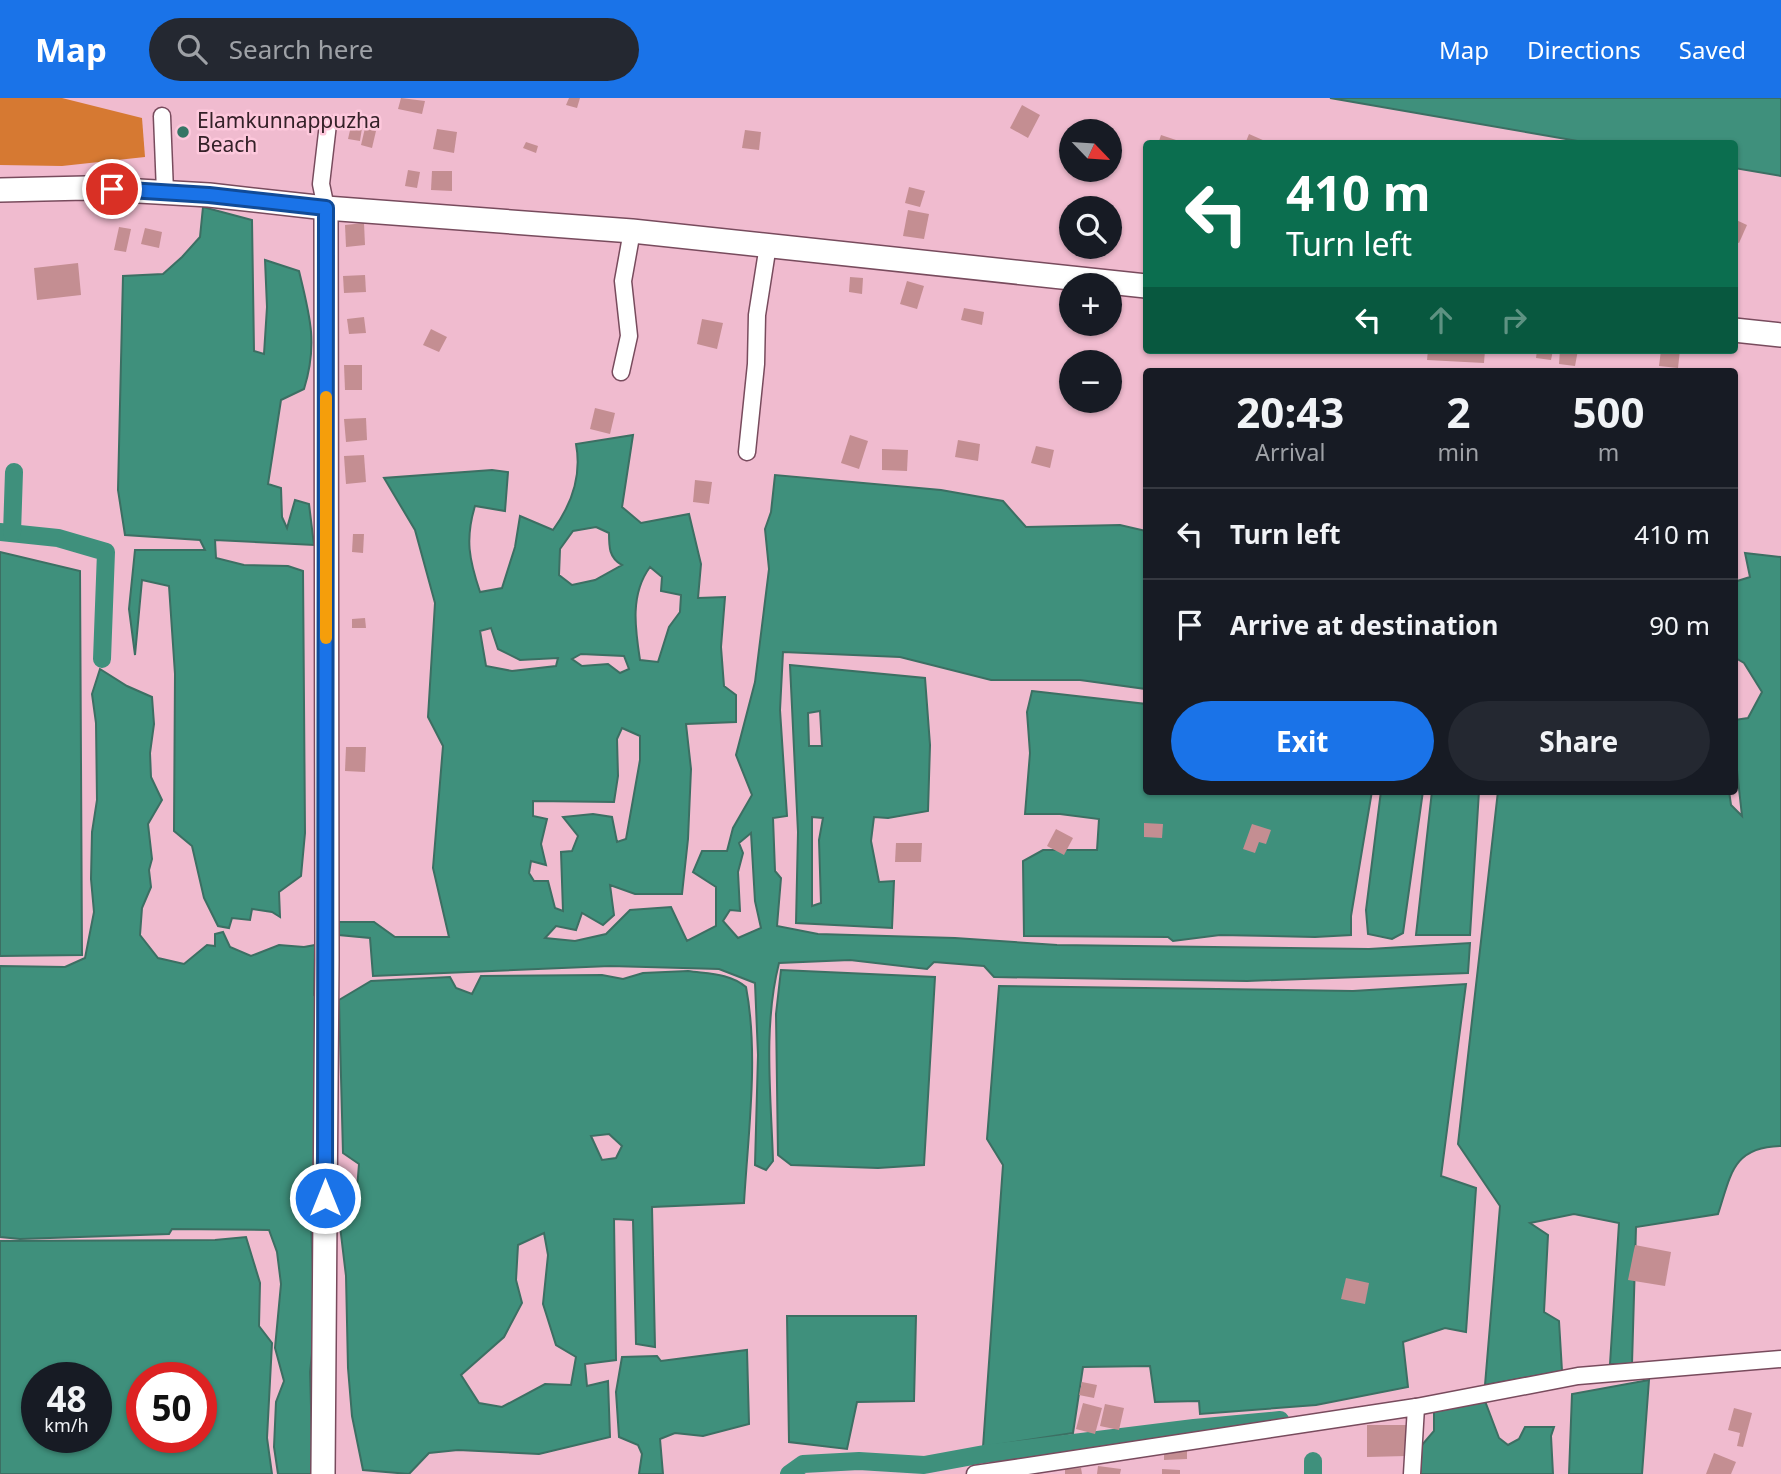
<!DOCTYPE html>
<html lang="en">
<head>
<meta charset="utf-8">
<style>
	:root { --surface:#171b24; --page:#242831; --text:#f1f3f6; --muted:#9ea1a6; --line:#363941; --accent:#1a73e8 }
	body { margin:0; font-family:"Noto Sans",sans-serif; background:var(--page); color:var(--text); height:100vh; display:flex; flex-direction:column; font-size:26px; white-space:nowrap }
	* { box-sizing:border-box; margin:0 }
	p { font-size:23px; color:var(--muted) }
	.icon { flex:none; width:38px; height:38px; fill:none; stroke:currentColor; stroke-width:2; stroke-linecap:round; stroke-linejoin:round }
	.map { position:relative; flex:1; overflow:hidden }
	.panel { position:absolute; left:1143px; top:270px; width:595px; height:427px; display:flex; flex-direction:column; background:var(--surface); border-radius:7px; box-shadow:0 2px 5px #0004 }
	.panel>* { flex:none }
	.hud { position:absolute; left:1143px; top:42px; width:595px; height:214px; border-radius:7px; box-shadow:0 2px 5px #0004; background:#0b6e4f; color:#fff; overflow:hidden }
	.needle { width:46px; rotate:115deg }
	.fabs { position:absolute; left:1059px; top:21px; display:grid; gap:14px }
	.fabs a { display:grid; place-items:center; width:63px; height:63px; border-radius:50%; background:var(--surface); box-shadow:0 2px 5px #0004; font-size:35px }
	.speed { position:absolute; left:21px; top:1264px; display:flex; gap:14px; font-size:35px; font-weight:700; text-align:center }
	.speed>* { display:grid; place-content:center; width:91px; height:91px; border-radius:50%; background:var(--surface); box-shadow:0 2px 5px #0004; line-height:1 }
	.speed small { font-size:18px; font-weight:400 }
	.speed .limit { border:10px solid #d22; background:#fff; color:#111 }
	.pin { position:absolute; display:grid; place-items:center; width:60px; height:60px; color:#fff; margin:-30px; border:4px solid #fff; border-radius:50%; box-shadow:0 2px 7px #0007 }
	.me { position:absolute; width:77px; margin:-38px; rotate:0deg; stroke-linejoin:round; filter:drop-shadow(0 0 5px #0008) }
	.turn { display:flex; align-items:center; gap:24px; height:147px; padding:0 28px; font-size:32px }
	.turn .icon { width:91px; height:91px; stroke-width:2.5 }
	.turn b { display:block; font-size:49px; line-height:60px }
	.lanes { display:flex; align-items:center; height:66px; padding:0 28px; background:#0003; justify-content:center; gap:35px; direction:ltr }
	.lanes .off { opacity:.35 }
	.eta { display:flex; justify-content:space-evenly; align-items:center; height:119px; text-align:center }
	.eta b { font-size:42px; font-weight:700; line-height:49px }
	.action { display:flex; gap:14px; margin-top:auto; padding:14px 28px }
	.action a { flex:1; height:80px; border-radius:42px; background:var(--accent); color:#fff; font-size:28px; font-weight:700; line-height:80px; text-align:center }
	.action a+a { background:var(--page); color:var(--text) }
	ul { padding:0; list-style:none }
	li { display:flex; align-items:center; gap:21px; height:91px; padding:0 28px; border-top:2px solid var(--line) }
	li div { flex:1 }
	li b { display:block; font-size:26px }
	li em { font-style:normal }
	header { display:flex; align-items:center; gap:42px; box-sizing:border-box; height:98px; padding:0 35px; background:var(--accent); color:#fff }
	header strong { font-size:33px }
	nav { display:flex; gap:38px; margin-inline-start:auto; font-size:24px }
	.search { width:490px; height:63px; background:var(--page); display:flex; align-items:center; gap:18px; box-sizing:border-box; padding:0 24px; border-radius:38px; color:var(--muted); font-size:26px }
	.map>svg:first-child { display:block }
</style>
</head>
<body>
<header>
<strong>Map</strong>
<div class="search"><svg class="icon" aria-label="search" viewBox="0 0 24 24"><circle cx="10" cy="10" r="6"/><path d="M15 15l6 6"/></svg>Search here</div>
<nav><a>Map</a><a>Directions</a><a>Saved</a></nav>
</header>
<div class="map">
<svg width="1781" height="1376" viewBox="0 0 1781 1376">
	<rect width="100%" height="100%" fill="#f0bbcf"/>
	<polygon fill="#d67932" points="0,0 62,0 142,20 145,59 62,68 0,67"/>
	<g fill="#3f907c" stroke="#3c6f63" stroke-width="2" fill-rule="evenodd">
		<polygon points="1330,0 1781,0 1781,78 1734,70 1734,46 1589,45"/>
		<path d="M203,109L252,122L254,253L264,256L267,209L265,162L299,173C310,218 318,246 304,291L281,302L268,386L281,390L282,419L287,430L295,402L309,406L314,447L215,442L216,460L244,467L288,468L303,473L305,735L301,778L279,794L280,819L272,814L252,811L250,822L232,820L229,830L218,828L204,800L192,748L174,733L175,576L169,488L142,482L135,557L129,511L135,452H205L200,442L125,437L118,392L123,178L163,176L182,159L200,139Z"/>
		<path d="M633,337L622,409L641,425L689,416L701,466L698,500L725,499L721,549L724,588L736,597V624L686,626L691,671L688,741L682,796H635L610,787L614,817L603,827L582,815L576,832L556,828L545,840L575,843L606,836L630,812L671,809L687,843L716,828V789L693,774L702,753H727L733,730L752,697L736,657L755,584L769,471L765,431L771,414L775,377L941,392L1003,403L1026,429L1120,427L1146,433V591L1080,582H991L900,559L783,554L780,612L787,718L773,720L775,773L781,780L777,828L818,836L955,840L1057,847L1369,851L1470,845L1468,875L1247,883L994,879L984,868L934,864L927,871L850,862L779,865C763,928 771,998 773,1063L766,1072L755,1067L758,957L755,885L719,871L610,868L373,878L370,840L339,837V824H374L395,839H449L433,770L443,648L428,619L435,505L415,432L384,380L492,372L508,374L505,413L475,408C465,441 469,461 480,494L502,490L515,449L520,418L553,432C572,406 582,378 576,346ZM596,429L609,435C609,449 609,460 622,467L595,482L572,487L559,477L560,451L573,433ZM650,469L662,479L661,493L681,497L680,514L669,529L658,564L640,562C635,530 630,496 650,469ZM491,530L498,551L520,562L558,560L556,568L512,573L486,568L480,533ZM581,556L624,558L629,571L620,575L608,566L582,568L572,561ZM622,630L640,638V662L626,741L617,744L612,719L593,716L563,719L578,738L572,753L561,754L563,813L555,810L548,783H534L529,775L531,763L546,767L541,746L547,721L533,718V703L614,704L618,678L617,641ZM751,735L755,803L761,830L738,840L723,823L730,812L740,813L738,774L743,755L739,745Z"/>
		<polygon points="0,454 80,473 82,857 0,858"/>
		<path d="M1745,455L1781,459V1048C1732,1049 1731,1077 1718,1116L1636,1129L1632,1266H1610L1619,1125L1574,1116L1530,1125L1548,1137L1544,1214L1559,1223L1562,1273L1485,1287L1500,1108L1458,1046L1498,693H1729L1731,707L1742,718L1734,645V622L1748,620L1762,594L1744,565L1734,559V484L1750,479Z"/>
		<path d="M790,567L925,580L930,647L928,713L888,720L874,719L871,743L879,784L894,783L892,830L796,825L798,734ZM820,613L822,648H809L808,615ZM812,719L823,720L819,742L821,805L812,808Z"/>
		<polygon points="100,571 127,588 152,599 154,626 150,655 151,679 162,702 148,726 152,761 149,772 151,789 142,810 140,837 158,860 184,866 207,847 215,848 215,836 223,834 230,849 251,858 279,847 304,849 315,847 314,897 321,901 315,1123 311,1124 315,1229 310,1274 313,1376 278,1376 274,1349 276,1304 284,1283 275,1250 281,1186 277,1154 269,1132 172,1131 169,1136 20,1141 0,1139 0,868 65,869 85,860 94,814 91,781 92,734 97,702 96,625 92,596"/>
		<polygon points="1032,593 1146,606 1146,693 1372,693 1351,818 1351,837 1315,839 1220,837 1173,843 1168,839 1024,838 1023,763 1043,752 1097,752 1099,721 1060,716 1025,716 1030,655 1027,614"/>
		<polygon points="1381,693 1423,693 1403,835 1392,841 1368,836 1366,812"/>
		<polygon points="1432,693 1479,693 1470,837 1416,837"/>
		<polygon points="781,872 935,879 924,1067 878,1070 791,1067 778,1057 776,916"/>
		<path d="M688,873C709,876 729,875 746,889C759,957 748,1036 744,1105L652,1109L655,1249L636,1246L633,1122L614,1121L616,1262L585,1266L587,1288L608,1283L610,1339L539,1356L458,1352L429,1355L409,1376L363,1372L352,1318L348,1270L346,1178L340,1128L357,1091L359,1066L343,1055L339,902L371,883L450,879L456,890L472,896L481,878L602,877L623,881L643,875ZM609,1036L622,1048L616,1060L602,1062L591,1038ZM544,1135L548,1157L543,1206L556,1247L576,1259L571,1287L545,1286L502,1309L479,1305L461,1277L504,1239L522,1205L516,1182L518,1147Z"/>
		<polygon points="1466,886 1441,1078 1476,1090 1466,1234 1445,1230 1403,1244 1408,1289 1316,1307 1200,1316 1199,1303 1155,1304 1150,1268 1083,1269 1073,1335 983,1349 1003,1067 987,1041 999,888 1353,893"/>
		<path d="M246,1139L260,1185L259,1228L272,1245L267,1340L272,1376H0V1143L215,1142ZM37,1279H96V1339H37ZM142,1279H201V1339H142Z"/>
		<polygon points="787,1218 916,1218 914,1303 857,1304 847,1351 789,1344"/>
		<polygon points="747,1252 749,1326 703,1338 675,1335 660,1341 663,1376 639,1376 642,1356 638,1347 619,1339 616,1294 622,1259 657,1258 661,1263"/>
		<polygon points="1649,1282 1642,1376 1569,1376 1572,1296"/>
		<polygon points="1485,1303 1499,1340 1508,1347 1519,1341 1525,1329 1554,1329 1551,1338 1553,1376 1420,1376 1422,1347 1434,1333 1434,1311"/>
	</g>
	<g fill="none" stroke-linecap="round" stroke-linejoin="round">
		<g stroke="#3f907c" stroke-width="18">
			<polyline points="0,434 58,440 106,454 102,561"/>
			<polyline points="12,435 14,374"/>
			<polyline points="789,1376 803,1366 859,1363 924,1367 984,1356 1194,1330 1280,1322"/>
			<polyline points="1313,1376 1313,1363"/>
		</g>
	</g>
	<g fill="#c48e92">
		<polygon points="401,0 425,3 422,16 398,11"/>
		<polygon points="569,0 580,0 577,10 566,7"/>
		<polygon points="1022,7 1040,17 1028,40 1010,30"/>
		<polygon points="351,28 362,30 360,43 348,41"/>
		<polygon points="365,30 376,33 372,50 361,47"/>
		<polygon points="437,31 457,34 454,55 433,51"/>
		<polygon points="745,32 761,34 759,52 742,50"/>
		<polygon points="1249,36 1265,43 1264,46 1245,46"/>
		<polygon points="1161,37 1179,43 1178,46 1158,46"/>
		<polygon points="526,44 538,48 536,55 523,50"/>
		<polygon points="408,72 420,74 417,90 405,88"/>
		<polygon points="432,73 452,73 452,93 431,92"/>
		<polygon points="909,89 925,93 920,109 905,105"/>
		<polygon points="908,112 929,116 924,141 903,138"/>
		<polygon points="1734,121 1747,127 1739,145 1734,143"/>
		<polygon points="364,125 365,147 346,149 345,127"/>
		<polygon points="119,129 131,131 126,154 114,152"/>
		<polygon points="145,130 162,134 159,150 141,146"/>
		<polygon points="78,165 81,197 37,202 34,170"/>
		<polygon points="365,177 366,194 344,195 343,178"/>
		<polygon points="850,179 863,180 862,196 849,194"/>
		<polygon points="907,183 924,188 917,211 900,206"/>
		<polygon points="964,210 984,214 982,227 961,222"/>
		<polygon points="364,219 366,235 349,236 347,221"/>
		<polygon points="702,221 723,225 717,251 697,246"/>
		<polygon points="431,231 447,239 439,254 423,247"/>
		<polygon points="1428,252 1485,252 1484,265 1427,262"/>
		<polygon points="1537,252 1553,252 1551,262 1536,260"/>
		<polygon points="1560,252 1578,252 1575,268 1559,266"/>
		<polygon points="1661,252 1680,252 1678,270 1659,268"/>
		<polygon points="344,267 362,267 362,292 345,292"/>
		<polygon points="595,310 615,315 610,336 590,331"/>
		<polygon points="366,320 367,342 346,344 344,321"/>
		<polygon points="850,337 868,343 859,371 841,365"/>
		<polygon points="958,342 980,346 978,363 955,359"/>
		<polygon points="1036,348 1054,352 1050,370 1031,365"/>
		<polygon points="882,351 908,352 907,373 882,372"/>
		<polygon points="1734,352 1737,352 1738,382 1734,383"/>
		<polygon points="364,357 366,384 346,386 344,358"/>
		<polygon points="695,382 712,384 709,406 693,404"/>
		<polygon points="353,436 364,436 363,455 352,454"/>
		<polygon points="365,520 366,530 352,530 352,521"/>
		<polygon points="346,649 366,649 365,674 345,673"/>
		<polygon points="1144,725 1163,726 1162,740 1144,739"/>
		<polygon points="1252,726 1271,732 1266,746 1259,744 1255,755 1243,751"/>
		<polygon points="1056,731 1073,740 1064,757 1047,748"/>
		<polygon points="896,745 922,745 921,764 895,764"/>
		<polygon points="1635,1147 1671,1154 1665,1188 1628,1182"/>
		<polygon points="1346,1180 1369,1185 1365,1206 1341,1201"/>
		<polygon points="1082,1284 1097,1287 1094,1300 1079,1297"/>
		<polygon points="1083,1305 1102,1310 1095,1336 1076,1331"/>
		<polygon points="1105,1306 1124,1310 1119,1332 1100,1328"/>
		<polygon points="1734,1310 1752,1315 1743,1349 1737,1348 1740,1335 1728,1332"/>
		<polygon points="1367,1327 1406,1327 1406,1358 1367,1359"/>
		<polygon points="1187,1352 1187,1361 1164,1362 1164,1354"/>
		<polygon points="1714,1355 1736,1364 1731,1376 1706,1376"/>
		<polygon points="1098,1368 1121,1371 1120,1376 1097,1376"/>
		<polygon points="1081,1370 1082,1376 1065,1376 1065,1371"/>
		<polygon points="1162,1371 1180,1372 1180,1376 1162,1376"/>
	</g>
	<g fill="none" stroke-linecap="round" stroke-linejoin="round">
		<defs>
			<g id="street">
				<polyline points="162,18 165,94"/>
				<polyline points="326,110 321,86 328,26"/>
				<polyline points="621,274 629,238 623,183 632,133"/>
				<polyline points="747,354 756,266 757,217 768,147"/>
				<polyline points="1416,1309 1578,1278 1781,1261"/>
				<polyline points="975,1376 1416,1309 1412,1376"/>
			</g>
			<g id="secondary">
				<polyline points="0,92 86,90 209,97 326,110 632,133 1146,188"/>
				<polyline points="1734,232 1781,237"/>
				<polyline points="323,1376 327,861 326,110"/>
			</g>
		</defs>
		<use href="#street" stroke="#784b5d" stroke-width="19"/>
		<use href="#secondary" stroke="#784b5d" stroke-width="26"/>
		<use href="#street" stroke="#fff" stroke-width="16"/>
		<use href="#secondary" stroke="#fff" stroke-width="23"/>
	</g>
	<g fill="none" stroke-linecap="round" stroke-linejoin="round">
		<defs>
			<polyline id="route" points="112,91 209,97 326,110 325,1100"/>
		</defs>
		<use href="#route" stroke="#114b97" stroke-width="18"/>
		<use href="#route" stroke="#1a73e8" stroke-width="12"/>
		<polyline stroke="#f59e0b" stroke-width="12" points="326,299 326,540"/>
	</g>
	<circle fill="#357565" stroke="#fdc8dc" stroke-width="2.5" cx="183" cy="34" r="7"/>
	<g text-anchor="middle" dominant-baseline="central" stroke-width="5" stroke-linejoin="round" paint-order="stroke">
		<g font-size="21" fill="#342128" stroke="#fdc8dc" text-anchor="start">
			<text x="197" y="22">Elamkunnappuzha<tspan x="197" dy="24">Beach</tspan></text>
		</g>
	</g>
</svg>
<div class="fabs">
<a><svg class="needle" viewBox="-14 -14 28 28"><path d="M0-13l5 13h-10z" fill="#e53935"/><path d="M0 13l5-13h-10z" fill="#9ea1a6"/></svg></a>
<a><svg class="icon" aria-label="search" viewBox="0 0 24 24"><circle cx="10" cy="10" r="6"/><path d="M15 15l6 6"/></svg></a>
<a>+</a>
<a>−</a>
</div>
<div class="speed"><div>48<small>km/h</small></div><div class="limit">50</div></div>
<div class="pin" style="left:112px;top:91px;background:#d93025"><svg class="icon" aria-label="arrive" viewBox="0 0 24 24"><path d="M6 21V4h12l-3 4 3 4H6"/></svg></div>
<svg class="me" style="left:325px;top:1100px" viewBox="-20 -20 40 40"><circle r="17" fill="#1a73e8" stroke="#fff" stroke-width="3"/><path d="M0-11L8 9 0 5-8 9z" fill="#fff"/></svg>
<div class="hud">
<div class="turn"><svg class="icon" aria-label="left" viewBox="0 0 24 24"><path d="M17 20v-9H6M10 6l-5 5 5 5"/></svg><div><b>410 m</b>Turn left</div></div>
<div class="lanes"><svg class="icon" aria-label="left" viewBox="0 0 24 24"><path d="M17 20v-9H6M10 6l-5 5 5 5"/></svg><svg class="icon off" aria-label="ahead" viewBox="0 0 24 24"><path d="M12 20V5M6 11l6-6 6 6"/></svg><svg class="icon off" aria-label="right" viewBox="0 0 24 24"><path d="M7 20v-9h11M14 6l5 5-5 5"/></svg></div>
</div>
<section class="panel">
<div class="eta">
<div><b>20:43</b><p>Arrival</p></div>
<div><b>2</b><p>min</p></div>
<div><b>500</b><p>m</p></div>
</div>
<ul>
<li><svg class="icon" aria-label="left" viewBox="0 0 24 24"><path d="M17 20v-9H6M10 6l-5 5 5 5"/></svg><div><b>Turn left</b></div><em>410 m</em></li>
<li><svg class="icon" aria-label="arrive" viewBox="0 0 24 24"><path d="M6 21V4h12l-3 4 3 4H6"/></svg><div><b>Arrive at destination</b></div><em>90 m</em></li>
</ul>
<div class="action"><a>Exit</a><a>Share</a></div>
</section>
</div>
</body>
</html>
